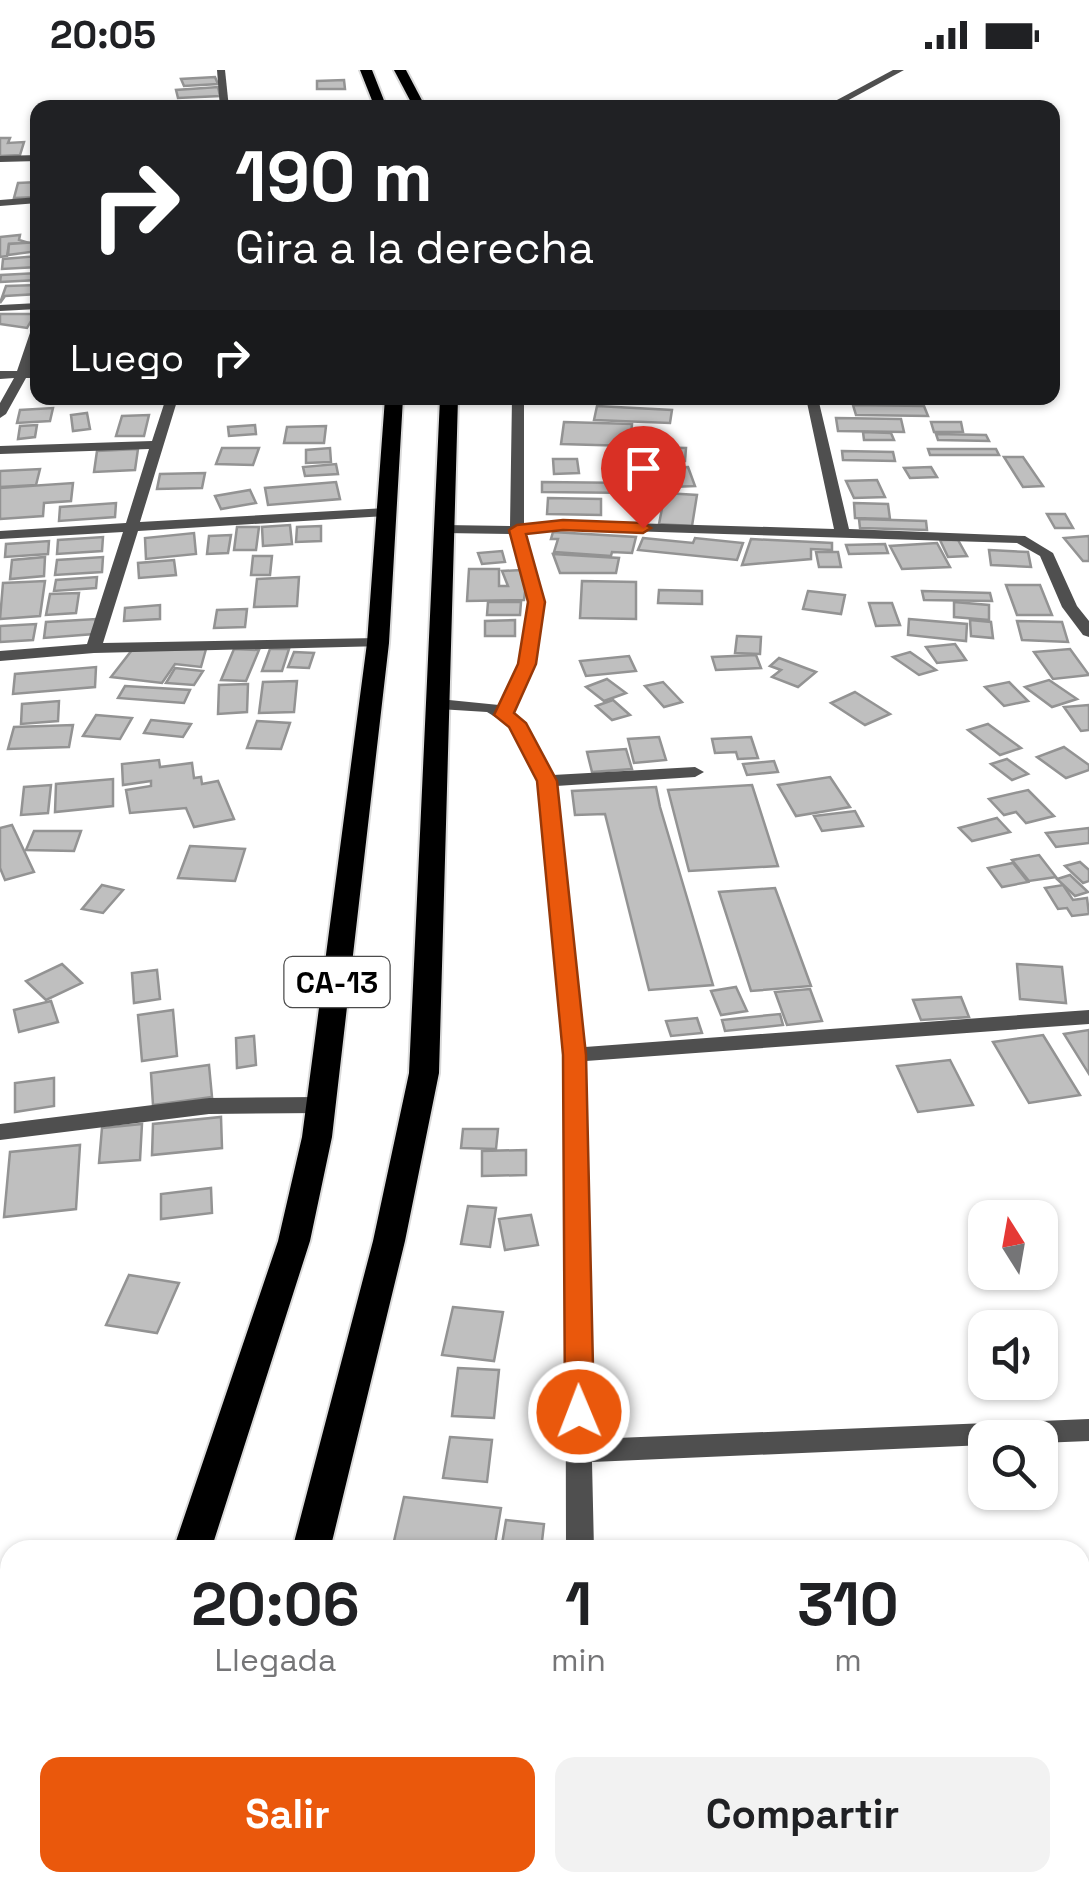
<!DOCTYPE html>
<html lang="es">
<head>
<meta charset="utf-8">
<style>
	:root { --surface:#fff; --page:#f2f2f2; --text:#202124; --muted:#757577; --accent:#ea580c }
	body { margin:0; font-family:"Space Grotesk",sans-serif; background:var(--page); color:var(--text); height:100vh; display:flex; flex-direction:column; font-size:38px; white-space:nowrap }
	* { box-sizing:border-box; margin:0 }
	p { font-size:32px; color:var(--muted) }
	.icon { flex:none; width:55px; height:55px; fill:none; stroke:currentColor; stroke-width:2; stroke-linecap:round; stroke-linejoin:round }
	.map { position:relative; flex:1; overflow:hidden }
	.details { position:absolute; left:0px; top:1470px; width:1090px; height:352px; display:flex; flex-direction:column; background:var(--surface); border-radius:30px 30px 0 0; box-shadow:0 2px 8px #0004 }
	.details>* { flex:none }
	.top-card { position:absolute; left:30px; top:30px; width:1030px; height:305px; border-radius:20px; box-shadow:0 2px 8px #0004; background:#202124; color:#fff; overflow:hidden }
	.needle { width:65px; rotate:349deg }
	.controls { position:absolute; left:968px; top:1130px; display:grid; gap:20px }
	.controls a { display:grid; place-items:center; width:90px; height:90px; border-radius:20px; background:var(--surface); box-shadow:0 2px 8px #0004; font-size:50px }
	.pin { position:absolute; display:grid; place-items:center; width:85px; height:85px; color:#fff; margin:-102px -42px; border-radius:50% 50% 50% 0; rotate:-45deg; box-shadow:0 0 10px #0007 }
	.pin .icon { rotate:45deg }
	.me { position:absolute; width:110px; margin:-55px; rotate:359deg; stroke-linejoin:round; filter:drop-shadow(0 0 8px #0008) }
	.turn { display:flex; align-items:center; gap:35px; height:210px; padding:0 40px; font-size:45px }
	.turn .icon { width:130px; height:130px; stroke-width:2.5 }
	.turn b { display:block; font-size:70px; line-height:85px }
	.then { display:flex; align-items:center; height:95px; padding:0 40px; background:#0003; gap:20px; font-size:38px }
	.eta { display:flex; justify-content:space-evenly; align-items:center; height:170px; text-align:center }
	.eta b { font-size:60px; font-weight:700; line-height:70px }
	.button { display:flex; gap:20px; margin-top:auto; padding:20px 40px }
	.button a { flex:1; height:115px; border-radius:20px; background:var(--accent); color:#fff; font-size:40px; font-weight:700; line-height:115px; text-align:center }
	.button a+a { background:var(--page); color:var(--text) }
	.status { display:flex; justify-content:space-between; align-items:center; height:70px; padding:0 50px; background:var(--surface); direction:ltr }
	.status svg { height:28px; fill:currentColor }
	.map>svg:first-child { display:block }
</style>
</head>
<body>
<div class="status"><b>20:05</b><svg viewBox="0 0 49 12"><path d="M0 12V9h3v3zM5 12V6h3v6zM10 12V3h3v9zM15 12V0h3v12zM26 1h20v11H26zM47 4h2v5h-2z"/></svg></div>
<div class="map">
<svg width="1089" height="1821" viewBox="0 0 1089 1821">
	<rect width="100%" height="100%" fill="#fff"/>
	<g fill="#bfbfbf" stroke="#939393" stroke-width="2.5">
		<polygon points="215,7 218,14 184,16 181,9"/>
		<polygon points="344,10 345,19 317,19 317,11"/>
		<polygon points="218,17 220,26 178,28 176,20"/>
		<polygon points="0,68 10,68 8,73 24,72 20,85 0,86"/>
		<polygon points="38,112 38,127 14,128 18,113"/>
		<polygon points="20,165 19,170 29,173 9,174 7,186 0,187 0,167"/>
		<polygon points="38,172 38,181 8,185 9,174"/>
		<polygon points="38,186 38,197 2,199 3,189"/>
		<polygon points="38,203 38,210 0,212 1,205"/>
		<polygon points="38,215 38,224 5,226 0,233 6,216"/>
		<polygon points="0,244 35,244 27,258 0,254"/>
		<polygon points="853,335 924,336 928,346 856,345"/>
		<polygon points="597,336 672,340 670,353 594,350"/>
		<polygon points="53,338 50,351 17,353 20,340"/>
		<polygon points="87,343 90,359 73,361 71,345"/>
		<polygon points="149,345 144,366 116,366 122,346"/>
		<polygon points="836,348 901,349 904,362 838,361"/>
		<polygon points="564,352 632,354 630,376 561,374"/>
		<polygon points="931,352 961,352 963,362 934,362"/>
		<polygon points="37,355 35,367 18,369 20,356"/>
		<polygon points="255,355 256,364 229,366 228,357"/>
		<polygon points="326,356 324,373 284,373 287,357"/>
		<polygon points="863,362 891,363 894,370 864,370"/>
		<polygon points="936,364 986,365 989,371 938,370"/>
		<polygon points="643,377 686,378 685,391 642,390"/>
		<polygon points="222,378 259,378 253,395 216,394"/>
		<polygon points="330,378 331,392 306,393 306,380"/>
		<polygon points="138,379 135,400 94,402 97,381"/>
		<polygon points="928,379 996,379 999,385 930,385"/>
		<polygon points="842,381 893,382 895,391 843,390"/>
		<polygon points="1004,387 1023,387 1043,416 1023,417"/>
		<polygon points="553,389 577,389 579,403 554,404"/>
		<polygon points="336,394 338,404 305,406 303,397"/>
		<polygon points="688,397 695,416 671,417 664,398"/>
		<polygon points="931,397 937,407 910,408 904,398"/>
		<polygon points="40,399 36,415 0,417 0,401"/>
		<polygon points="633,401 658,401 663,418 638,419"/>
		<polygon points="205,403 202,418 157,419 160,404"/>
		<polygon points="877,410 885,427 854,428 846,411"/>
		<polygon points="336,412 340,429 268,435 265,418"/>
		<polygon points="542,412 632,413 633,423 542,422"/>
		<polygon points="73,413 71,431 44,433 43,446 0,449 0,418"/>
		<polygon points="250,420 256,433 221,439 215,426"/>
		<polygon points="665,423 697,425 692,456 659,454"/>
		<polygon points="548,428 601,429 601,445 547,444"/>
		<polygon points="116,433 115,447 59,451 60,437"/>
		<polygon points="854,433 888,434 890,449 855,448"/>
		<polygon points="1047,444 1065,444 1073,458 1055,458"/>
		<polygon points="859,449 926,451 927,460 860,458"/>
		<polygon points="290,455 292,474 263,476 262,457"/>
		<polygon points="321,456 321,471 296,472 297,457"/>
		<polygon points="237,457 259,457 256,480 234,480"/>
		<polygon points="553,462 636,467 632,483 612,482 611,486 554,482 558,469 551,469"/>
		<polygon points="194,463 196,484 146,489 145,468"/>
		<polygon points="231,465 228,483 207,484 209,466"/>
		<polygon points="1089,466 1089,491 1083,491 1064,468"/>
		<polygon points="103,467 102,481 57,484 58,470"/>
		<polygon points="643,468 693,473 695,468 743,473 737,490 638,480"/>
		<polygon points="751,469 832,473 832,480 811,479 811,489 742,495"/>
		<polygon points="940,470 958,470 967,486 948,487"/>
		<polygon points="49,471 48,484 5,487 6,474"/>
		<polygon points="937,473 950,497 902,499 890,476"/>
		<polygon points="885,474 888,483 849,484 846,475"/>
		<polygon points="989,480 1028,482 1031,497 991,495"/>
		<polygon points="502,481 505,492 482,494 478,483"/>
		<polygon points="816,482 838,482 841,497 819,497"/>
		<polygon points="553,484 619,488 616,503 560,503"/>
		<polygon points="253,486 272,486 270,505 251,505"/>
		<polygon points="45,487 44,506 10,509 12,490"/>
		<polygon points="103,487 102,502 55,505 57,490"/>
		<polygon points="174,490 176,505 139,508 138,493"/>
		<polygon points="469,499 499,499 499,516 508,516 502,501 522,500 526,514 524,530 467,531"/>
		<polygon points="97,507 96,518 54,521 56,510"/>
		<polygon points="299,507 297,536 254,537 257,509"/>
		<polygon points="45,511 40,546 0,549 3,513"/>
		<polygon points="582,511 636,512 636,549 580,548"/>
		<polygon points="1006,515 1040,515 1052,545 1017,545"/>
		<polygon points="659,520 702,521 702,534 658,533"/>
		<polygon points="808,521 845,525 841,544 803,539"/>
		<polygon points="922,521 990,523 992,531 924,530"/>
		<polygon points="79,523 76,543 46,545 50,524"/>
		<polygon points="488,532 521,532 520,545 487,545"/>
		<polygon points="954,532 989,535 989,550 954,547"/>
		<polygon points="869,533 892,533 900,555 876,556"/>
		<polygon points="160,535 160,549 124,551 125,538"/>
		<polygon points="247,539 245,557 214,558 217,540"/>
		<polygon points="96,549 94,564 44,568 46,552"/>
		<polygon points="909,549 967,554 966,571 908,565"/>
		<polygon points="515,550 515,566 485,566 485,551"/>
		<polygon points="970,550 991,552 993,568 971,566"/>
		<polygon points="1017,551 1062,552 1068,572 1022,570"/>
		<polygon points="36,554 33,570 0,572 0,556"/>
		<polygon points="737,566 761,567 760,584 735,583"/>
		<polygon points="955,574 966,590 937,593 926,577"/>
		<polygon points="206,579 201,597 175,594 162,613 111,607 132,580"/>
		<polygon points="234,579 259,580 246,611 221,610"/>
		<polygon points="270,579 289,579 282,601 262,601"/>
		<polygon points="1070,579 1089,605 1053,609 1034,582"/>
		<polygon points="294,582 314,583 309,598 288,597"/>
		<polygon points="910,582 936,600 919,605 893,587"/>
		<polygon points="756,585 761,598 716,600 712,587"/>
		<polygon points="629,586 636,601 586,606 580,591"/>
		<polygon points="779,588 816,602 798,617 772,607 781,600 770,596"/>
		<polygon points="96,597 95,617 13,624 15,604"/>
		<polygon points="175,598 203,601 194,615 166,613"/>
		<polygon points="607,609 626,623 604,631 586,617"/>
		<polygon points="1049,610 1077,629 1052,637 1025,617"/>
		<polygon points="297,611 294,642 259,643 263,612"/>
		<polygon points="663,612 682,632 664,637 645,616"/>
		<polygon points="1009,612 1028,631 1004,636 985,617"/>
		<polygon points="248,614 247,642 218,644 219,615"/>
		<polygon points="125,616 190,620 184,633 118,628"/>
		<polygon points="855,622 890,644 865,655 831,633"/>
		<polygon points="613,630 630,645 612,650 596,636"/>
		<polygon points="59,631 58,651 21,654 22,634"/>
		<polygon points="1089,635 1089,660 1081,661 1064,637"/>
		<polygon points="96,645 132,648 120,669 83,666"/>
		<polygon points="151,650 191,654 183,667 144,663"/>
		<polygon points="257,651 290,653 281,679 247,678"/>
		<polygon points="988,654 1021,678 1000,685 968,660"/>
		<polygon points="73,655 69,677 8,679 14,657"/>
		<polygon points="659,667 666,690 634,693 628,669"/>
		<polygon points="751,667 758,688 738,689 736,682 715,683 712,669"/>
		<polygon points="1064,677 1089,695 1089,700 1066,708 1037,687"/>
		<polygon points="626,679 632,699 592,702 587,682"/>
		<polygon points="1007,689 1028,704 1012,710 991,694"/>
		<polygon points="159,690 160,697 192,693 194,708 201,707 202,714 218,711 234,749 194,757 186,738 130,743 126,720 151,716 151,711 123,715 122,694"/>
		<polygon points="774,691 778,702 747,705 743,694"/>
		<polygon points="830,707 850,737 796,746 778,715"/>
		<polygon points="113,709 113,736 55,742 56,714"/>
		<polygon points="51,715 48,743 21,745 24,717"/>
		<polygon points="752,715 778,796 689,801 668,720"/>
		<polygon points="656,717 660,737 713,915 649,920 605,744 575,745 572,721"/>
		<polygon points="1028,720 1054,746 1026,753 1016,742 1004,745 989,729"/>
		<polygon points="855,741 863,756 822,761 814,746"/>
		<polygon points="997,748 1010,762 972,771 959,758"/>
		<polygon points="12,755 34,802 5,810 0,798 0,758"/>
		<polygon points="1089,758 1089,773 1056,777 1046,763"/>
		<polygon points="34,761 81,761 74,781 26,780"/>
		<polygon points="190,776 245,779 235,811 178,808"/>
		<polygon points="1039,785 1056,807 1029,811 1012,790"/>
		<polygon points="1080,792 1089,800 1089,811 1083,813 1065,796"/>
		<polygon points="1013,793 1028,812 1002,817 988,798"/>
		<polygon points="1070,805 1088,822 1075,826 1057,809"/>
		<polygon points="102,815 123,820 103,843 82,839"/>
		<polygon points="1063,815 1073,830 1087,828 1089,844 1072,846 1067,838 1058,839 1045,818"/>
		<polygon points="775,818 811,916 751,921 719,822"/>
		<polygon points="62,894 82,913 46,930 26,911"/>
		<polygon points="1017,894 1062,897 1066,933 1020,929"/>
		<polygon points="157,900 160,929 134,933 132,903"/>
		<polygon points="736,917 747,941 721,945 711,921"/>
		<polygon points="810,919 822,951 787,955 775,922"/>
		<polygon points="961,927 969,947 921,950 913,930"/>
		<polygon points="51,931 58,952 19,962 14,940"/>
		<polygon points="173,940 177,986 142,991 138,945"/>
		<polygon points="780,944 783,955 725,961 722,950"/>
		<polygon points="697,948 702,963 671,966 666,951"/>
		<polygon points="1089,960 1089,1004 1064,964"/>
		<polygon points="1043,965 1080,1025 1029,1033 993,972"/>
		<polygon points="254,966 256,995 237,998 236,968"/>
		<polygon points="950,990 973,1035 918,1042 897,996"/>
		<polygon points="209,995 212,1027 153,1035 151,1003"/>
		<polygon points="54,1008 54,1036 15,1042 15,1013"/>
		<polygon points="221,1047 222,1078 152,1085 153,1054"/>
		<polygon points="142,1054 140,1090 99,1093 102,1058"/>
		<polygon points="463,1059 498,1059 496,1079 461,1078"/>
		<polygon points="80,1075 76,1139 4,1147 10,1082"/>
		<polygon points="526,1080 526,1105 482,1106 482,1081"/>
		<polygon points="211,1118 212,1143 161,1149 161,1124"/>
		<polygon points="468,1136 496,1138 490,1177 461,1174"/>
		<polygon points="531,1145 538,1175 505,1180 499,1149"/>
		<polygon points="129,1205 179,1213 157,1263 106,1255"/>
		<polygon points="453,1237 503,1242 494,1291 442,1285"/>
		<polygon points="458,1298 499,1300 494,1348 452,1346"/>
		<polygon points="450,1367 492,1370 487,1412 443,1408"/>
		<polygon points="404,1427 501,1438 494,1480 392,1480"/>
		<polygon points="506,1450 544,1454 541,1480 501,1480"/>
		<polygon points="0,1590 10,1590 10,1645 0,1646"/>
	</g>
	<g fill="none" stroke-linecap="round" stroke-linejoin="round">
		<defs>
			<g id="trunk">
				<polygon points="360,0 372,0 387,38 375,38"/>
				<polygon points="394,0 406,0 426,38 414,38"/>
				<polygon points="385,328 403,328 389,573 332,1067 310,1171 211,1480 173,1480 278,1171 302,1067 367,573"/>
				<polygon points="440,328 458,328 439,1003 405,1171 330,1480 292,1480 373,1171 409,1003"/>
				<polygon points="25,1812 68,1812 65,1821 21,1821"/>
				<polygon points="148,1812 191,1812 188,1821 144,1821"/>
			</g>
		</defs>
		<use href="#trunk" stroke="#dbdbdb" stroke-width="4"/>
		<polygon fill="#4f4f4f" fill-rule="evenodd" points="1089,1733 1089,1759 1080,1760 1080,1734"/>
		<g fill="#4f4f4f" fill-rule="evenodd">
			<polygon points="217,0 225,0 229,38 220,38"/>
			<polygon points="893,0 904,0 834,38 822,38"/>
			<polygon points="383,32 380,37 326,38 330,35"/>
			<polygon points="38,85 38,91 0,92 0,86"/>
			<polygon points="38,127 38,133 0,136 0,130"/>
			<polygon points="38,233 38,239 0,241 0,235"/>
			<polygon points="38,254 38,276 30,301 38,300 38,308 26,308 6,344 0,348 0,333 14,308 0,309 0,301 17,301 32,257"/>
			<polygon points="166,328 178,328 140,452 386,438 393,442 386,446 138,461 103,573 378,568 386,573 384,576 94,583 0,591 0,581 87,574 123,462 0,469 0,461 126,453 149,379 0,384 0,376 152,371"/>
			<polygon points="512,328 524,328 524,455 563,451 834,459 806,328 818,328 849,459 1025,466 1053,483 1077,536 1089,551 1089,567 1083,565 1062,537 1040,486 1017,473 563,459 525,463 545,532 535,594 512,643 525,653 553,705 695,697 704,702 695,707 556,716 585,977 1089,940 1089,954 586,991 592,1369 1089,1349 1089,1371 1040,1373 1040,1368 985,1368 985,1375 592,1392 594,1480 566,1480 565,985 538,711 510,656 487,642 439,639 431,634 439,629 499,635 519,594 529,532 511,464 444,463 437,459 444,455 510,456"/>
			<polygon points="321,1027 329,1030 332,1035 329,1040 321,1043 209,1044 0,1070 0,1054 209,1028"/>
			<rect x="0" y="1534" width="10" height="26"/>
			<rect x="520" y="1812" width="32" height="9"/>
		</g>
		<use href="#trunk" fill="#000" fill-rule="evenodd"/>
	</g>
	<polygon fill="#ea580c" stroke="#983908" stroke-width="2.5" points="563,450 643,453 651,458 643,463 563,460 526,464 545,532 536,594 514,643 526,653 557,711 586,985 594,1342 589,1350 579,1354 569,1350 565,1342 563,985 537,711 509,657 494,645 518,594 528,532 509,460 517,455"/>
	<g text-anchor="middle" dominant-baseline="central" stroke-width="10" stroke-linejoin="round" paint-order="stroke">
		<rect fill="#fff" stroke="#4c4c4c" stroke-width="2.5" x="284.5" y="887" width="105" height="50" rx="8"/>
		<g font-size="30" font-weight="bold" fill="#000">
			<text x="337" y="912">CA-13</text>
		</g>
	</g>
</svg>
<div class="controls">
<a><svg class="needle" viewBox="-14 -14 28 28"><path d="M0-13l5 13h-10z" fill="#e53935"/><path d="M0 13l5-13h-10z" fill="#757577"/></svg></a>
<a><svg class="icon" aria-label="sound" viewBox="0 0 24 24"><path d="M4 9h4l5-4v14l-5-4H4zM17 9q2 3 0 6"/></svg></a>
<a><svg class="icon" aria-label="search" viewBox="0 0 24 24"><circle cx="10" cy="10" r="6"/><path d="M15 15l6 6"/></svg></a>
</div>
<div class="pin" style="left:643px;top:458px;background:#d93025"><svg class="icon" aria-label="arrive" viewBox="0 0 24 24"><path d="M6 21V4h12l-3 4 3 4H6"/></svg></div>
<svg class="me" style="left:579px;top:1342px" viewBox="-20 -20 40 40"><circle r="17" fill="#ea580c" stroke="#fff" stroke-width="3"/><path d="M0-11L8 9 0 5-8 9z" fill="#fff"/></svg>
<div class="top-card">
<div class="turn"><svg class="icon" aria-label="right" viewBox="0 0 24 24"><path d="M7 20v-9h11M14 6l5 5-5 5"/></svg><div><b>190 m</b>Gira a la derecha</div></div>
<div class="then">Luego<svg class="icon" aria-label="right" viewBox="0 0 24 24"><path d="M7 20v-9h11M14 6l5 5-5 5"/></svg></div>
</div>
<section class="details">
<div class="eta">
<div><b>20:06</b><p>Llegada</p></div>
<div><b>1</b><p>min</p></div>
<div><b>310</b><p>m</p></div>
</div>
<div class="button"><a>Salir</a><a>Compartir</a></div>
</section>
</div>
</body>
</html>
